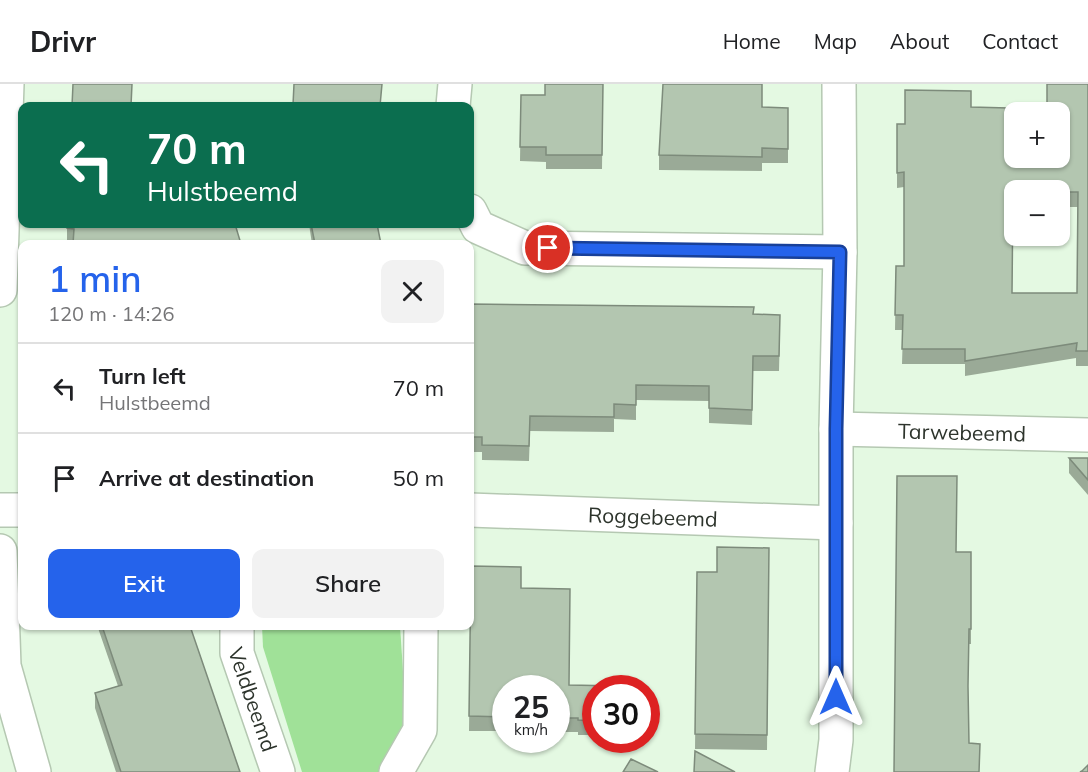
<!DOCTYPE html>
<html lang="en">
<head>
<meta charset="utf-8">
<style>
	:root { --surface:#fff; --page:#f2f2f2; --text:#202124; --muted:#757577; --line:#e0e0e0; --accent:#2563eb }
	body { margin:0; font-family:Mulish,sans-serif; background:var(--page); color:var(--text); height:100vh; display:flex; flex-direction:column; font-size:22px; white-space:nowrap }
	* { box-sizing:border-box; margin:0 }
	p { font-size:20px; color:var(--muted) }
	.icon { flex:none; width:33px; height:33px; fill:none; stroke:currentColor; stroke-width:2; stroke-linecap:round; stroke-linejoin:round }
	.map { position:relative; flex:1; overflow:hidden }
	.details { position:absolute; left:18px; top:156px; width:456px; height:390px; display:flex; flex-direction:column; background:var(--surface); border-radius:12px; box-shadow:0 2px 4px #0004 }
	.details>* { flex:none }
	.guide { position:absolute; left:18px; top:18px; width:456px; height:126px; border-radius:12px; box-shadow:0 2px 4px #0004; background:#0b6e4f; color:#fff; overflow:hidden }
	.buttons { position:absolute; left:1004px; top:18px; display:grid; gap:12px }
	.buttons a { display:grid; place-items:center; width:66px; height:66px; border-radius:12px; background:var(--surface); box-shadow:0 2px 4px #0004; font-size:30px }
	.speed { position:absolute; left:492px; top:591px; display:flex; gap:12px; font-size:30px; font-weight:700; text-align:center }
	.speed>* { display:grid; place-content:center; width:78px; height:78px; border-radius:50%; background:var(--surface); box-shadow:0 2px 4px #0004; line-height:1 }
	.speed small { font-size:15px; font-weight:400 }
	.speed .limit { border:9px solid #d22; background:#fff; color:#111 }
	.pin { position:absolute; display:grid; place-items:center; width:51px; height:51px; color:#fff; margin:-26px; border:3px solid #fff; border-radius:50%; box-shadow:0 2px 6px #0007 }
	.me { position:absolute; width:66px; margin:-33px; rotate:0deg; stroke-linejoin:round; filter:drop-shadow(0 0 4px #0008) }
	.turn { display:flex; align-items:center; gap:21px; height:126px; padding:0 30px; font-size:27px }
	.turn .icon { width:78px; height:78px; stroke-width:2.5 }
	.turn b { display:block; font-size:42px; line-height:51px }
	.round { display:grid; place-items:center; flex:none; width:63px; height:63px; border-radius:12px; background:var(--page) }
	.summary { display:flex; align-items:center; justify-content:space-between; height:102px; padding:0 30px }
	h1 { font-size:36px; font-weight:600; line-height:45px; color:var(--accent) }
	.primary-button { display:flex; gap:12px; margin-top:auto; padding:12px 30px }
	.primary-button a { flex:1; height:69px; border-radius:12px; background:var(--accent); color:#fff; font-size:24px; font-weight:600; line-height:69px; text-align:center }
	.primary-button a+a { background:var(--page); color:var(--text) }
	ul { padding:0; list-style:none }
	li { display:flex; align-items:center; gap:18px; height:90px; padding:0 30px; border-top:2px solid var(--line) }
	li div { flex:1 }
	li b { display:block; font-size:22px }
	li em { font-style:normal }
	header { display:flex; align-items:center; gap:36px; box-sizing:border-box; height:84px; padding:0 30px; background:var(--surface); border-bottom:2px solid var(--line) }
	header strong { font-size:28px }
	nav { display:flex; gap:33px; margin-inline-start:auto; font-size:21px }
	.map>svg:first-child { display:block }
</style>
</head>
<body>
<header>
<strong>Drivr</strong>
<nav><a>Home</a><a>Map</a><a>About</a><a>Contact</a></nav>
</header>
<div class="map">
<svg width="1088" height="688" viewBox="0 0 1088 688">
	<rect width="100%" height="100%" fill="#e4f9e2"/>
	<polygon fill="#a0e198" points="262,542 400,542 406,633 382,688 302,688 263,563"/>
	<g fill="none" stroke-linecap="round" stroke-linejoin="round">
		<defs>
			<g id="minor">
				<polyline points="453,22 455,0"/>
				<polyline points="470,127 478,143 525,164 840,168"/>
				<polyline points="0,206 7,0"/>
				<path id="s1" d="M836,345L1088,351"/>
				<polyline points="0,426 22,426"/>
				<path id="s2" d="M470,426L836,439"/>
				<polyline points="0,467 4,582 34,688"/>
				<path id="s3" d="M237,542V569L278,688"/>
				<polyline points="396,688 420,646 421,542"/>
				<polyline points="832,688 836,656 836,345 840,168 839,0"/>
			</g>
		</defs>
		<use href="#minor" stroke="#b5c8b2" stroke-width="36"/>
		<use href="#minor" stroke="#fff" stroke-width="33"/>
	</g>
	<g fill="#9aaa97" fill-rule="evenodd">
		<polygon points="603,0 602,85 546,85 546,78 520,77 521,11 545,11"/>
		<path d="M1088,0V282H1076V274L965,292V280H902L903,246H895L896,182H904V103L897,104V64L905,40L971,23L1047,25ZM1014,106H1059V123H1078L1077,209H1012L1013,123H1014Z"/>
		<polygon points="762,23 788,38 788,79 762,79 762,87 659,86 659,71"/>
		<polygon points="67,140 235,140 73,159 67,159"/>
		<polygon points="309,140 377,140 381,160 312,160"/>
		<polygon points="470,220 753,230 780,245 779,287 753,287 752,341 709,339 709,317 636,316 636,336 614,335 614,348 530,347 529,377 482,376 482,368 470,368"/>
		<polygon points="1069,374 1088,374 1088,411 1069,389"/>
		<polygon points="769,464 767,666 695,665 697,488 717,488"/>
		<polygon points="956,468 971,468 971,560 969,560"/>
		<polygon points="471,482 521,504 569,601 596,604 596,651 578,651 578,648 556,648 556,604 506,604 506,647 469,647"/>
		<polygon points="98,542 190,542 240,688 116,688 95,624 95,609 118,602 98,544"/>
	</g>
	<g fill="#b3c6b0" stroke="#7d8b7b" stroke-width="1.5" fill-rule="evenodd">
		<polygon points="73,0 132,0 131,22 72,22"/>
		<polygon points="294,0 382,0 380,22 295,22 295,21 293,21"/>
		<polygon points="545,0 603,0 602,71 546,71 546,63 520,63 521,11 545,11"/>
		<polygon points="663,0 762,0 762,23 788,24 788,65 762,64 762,73 659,71"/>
		<path d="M1047,0H1088V267H1076L1077,259L965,277V265H902L903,231H895L896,182H904V88L897,89V40H905V6L971,7V23L1047,25ZM1014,28H1059V74H1014ZM1014,106H1059V108H1078L1077,209H1012L1013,108H1014Z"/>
		<polygon points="67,140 235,140 241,160 73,160 74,145 67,144"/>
		<polygon points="311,140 377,140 381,160 315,160"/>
		<polygon points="470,220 754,223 753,230 780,231 779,272 753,272 752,326 709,324 709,302 636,301 636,321 614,320 614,333 530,332 529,362 482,361 482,353 470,353"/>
		<polygon points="1069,374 1088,374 1088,396"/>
		<polygon points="897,392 957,392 956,468 971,468 971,545 969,545 968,602 969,659 980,660 979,688 894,688"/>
		<polygon points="717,463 769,464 767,651 695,650 697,488 717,488"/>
		<polygon points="471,482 521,483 521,504 570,505 569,601 618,602 617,604 596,604 596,637 578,636 578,634 556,634 556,604 506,604 506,633 469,632"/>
		<polygon points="102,542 190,542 240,688 121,688 95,609 122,601"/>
		<polygon points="695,667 735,688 694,688"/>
		<polygon points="631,675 658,688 623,688"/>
		<polygon points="1088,681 1088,688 1080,688 1082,687"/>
	</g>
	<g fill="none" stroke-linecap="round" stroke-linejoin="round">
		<defs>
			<polyline id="route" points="548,164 840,168 836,345 836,613"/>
		</defs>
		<use href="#route" stroke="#184099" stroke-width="15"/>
		<use href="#route" stroke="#2563eb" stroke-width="10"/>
	</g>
	<g text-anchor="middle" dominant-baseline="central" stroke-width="4.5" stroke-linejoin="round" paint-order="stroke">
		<g font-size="21" fill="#2d342c" stroke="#fff">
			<text stroke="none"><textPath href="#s1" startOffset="126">Tarwebeemd</textPath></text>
			<text stroke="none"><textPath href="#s2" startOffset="183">Roggebeemd</textPath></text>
			<text stroke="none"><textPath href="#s3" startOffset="76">Veldbeemd</textPath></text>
		</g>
	</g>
</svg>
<div class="buttons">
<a>+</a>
<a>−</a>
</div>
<div class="speed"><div>25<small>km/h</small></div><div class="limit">30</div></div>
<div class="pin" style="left:548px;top:164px;background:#d93025"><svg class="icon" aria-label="arrive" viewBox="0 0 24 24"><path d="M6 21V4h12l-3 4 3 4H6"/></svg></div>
<svg class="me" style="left:836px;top:613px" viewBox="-20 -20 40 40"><path d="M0-17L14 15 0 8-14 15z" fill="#2563eb" stroke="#fff" stroke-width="4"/></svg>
<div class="guide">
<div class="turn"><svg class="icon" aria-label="left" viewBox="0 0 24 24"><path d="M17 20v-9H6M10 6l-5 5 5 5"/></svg><div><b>70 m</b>Hulstbeemd</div></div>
</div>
<section class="details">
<div class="summary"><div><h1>1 min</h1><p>120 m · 14:26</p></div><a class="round"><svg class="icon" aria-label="close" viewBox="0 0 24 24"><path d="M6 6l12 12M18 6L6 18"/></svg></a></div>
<ul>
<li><svg class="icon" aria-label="left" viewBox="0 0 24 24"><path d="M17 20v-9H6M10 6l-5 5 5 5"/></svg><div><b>Turn left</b><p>Hulstbeemd</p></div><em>70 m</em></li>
<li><svg class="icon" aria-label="arrive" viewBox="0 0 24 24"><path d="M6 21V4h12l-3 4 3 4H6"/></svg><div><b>Arrive at destination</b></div><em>50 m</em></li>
</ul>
<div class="primary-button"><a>Exit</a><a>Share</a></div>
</section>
</div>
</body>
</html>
